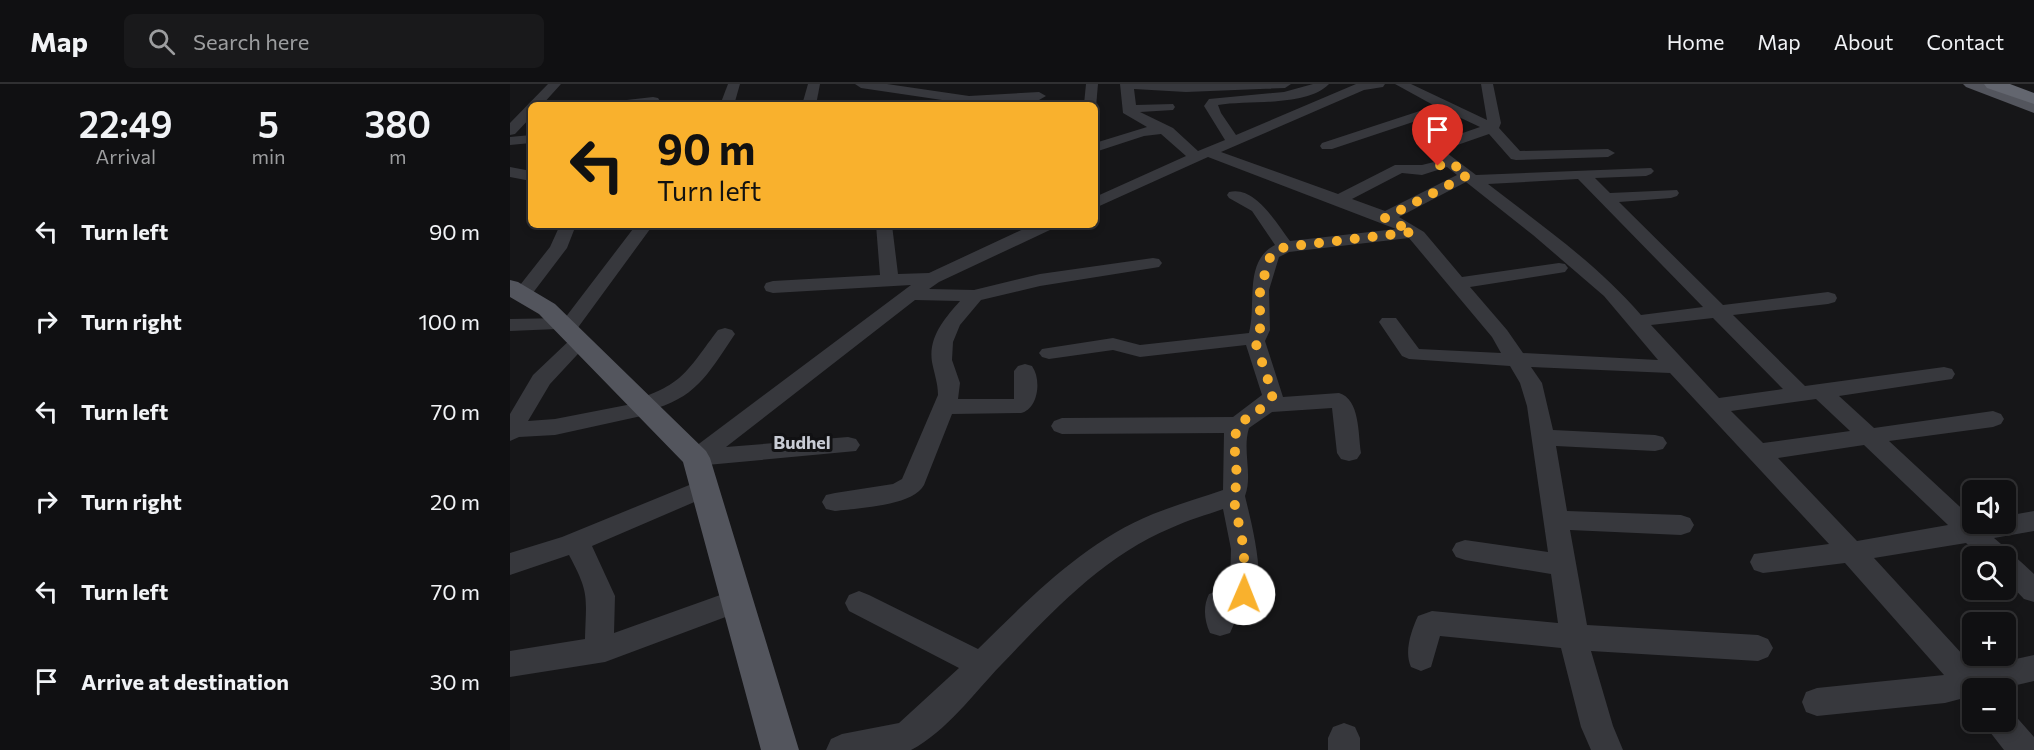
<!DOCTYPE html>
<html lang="en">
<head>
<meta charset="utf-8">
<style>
	:root { --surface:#101012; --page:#19191b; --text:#f1f3f6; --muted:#9c9d9f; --line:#303032 }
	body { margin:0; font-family:Commissioner,sans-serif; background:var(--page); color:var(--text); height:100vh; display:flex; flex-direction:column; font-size:22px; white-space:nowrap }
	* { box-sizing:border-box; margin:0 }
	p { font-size:20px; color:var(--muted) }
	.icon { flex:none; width:33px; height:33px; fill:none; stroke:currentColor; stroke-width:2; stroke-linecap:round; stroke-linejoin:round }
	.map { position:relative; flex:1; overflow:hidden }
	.drawer { display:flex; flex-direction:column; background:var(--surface); width:510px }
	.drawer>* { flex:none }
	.hud { position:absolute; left:18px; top:18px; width:570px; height:126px; border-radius:9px; box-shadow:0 3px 9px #0003,0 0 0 2px var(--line); background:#f9b12d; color:#111; overflow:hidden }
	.buttons { position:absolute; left:1452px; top:396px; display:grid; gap:12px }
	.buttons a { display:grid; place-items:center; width:54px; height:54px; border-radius:9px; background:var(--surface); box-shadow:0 3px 9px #0003,0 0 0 2px var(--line); font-size:30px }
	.pin { position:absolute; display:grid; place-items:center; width:51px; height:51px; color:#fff; margin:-62px -26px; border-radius:50% 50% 50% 0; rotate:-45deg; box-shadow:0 0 6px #0007 }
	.pin .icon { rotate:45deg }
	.me { position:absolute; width:66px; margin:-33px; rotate:1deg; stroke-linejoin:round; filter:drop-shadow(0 0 4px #0008) }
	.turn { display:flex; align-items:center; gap:21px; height:126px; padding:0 30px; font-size:27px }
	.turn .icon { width:78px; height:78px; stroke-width:2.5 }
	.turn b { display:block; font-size:42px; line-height:51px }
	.eta { display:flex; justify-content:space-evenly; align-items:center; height:102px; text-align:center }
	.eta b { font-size:36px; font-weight:600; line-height:42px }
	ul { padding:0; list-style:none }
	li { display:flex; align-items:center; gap:18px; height:90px; padding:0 30px }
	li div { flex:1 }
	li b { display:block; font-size:22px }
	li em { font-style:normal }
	header { display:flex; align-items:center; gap:36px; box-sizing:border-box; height:84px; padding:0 30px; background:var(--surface); border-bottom:2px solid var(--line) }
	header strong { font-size:28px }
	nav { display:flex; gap:33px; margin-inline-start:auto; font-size:21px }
	.search { width:420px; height:54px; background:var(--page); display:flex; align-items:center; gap:15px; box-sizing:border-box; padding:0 21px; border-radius:9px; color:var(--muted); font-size:22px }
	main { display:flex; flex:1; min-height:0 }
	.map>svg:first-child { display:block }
</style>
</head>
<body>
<header>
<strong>Map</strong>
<div class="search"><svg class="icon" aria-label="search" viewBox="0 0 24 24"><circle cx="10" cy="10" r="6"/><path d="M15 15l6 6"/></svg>Search here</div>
<nav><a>Home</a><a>Map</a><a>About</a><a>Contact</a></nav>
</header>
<main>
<section class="drawer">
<div class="eta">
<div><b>22:49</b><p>Arrival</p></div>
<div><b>5</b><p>min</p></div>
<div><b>380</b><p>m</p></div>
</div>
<ul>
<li><svg class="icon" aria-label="left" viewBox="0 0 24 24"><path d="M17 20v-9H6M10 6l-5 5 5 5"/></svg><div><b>Turn left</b></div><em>90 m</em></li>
<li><svg class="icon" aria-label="right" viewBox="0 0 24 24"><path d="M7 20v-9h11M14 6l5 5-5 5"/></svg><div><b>Turn right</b></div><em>100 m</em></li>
<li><svg class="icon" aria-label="left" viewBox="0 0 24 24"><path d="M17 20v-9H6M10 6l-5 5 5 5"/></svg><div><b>Turn left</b></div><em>70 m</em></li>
<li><svg class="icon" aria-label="right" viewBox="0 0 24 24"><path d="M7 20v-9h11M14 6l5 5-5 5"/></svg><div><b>Turn right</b></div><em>20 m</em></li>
<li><svg class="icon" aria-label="left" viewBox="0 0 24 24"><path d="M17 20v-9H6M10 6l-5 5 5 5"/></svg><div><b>Turn left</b></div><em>70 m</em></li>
<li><svg class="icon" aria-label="arrive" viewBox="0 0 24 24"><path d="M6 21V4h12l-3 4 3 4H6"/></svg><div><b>Arrive at destination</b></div><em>30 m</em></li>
</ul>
</section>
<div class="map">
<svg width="1524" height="666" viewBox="0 0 1524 666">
	<rect width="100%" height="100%" fill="#161618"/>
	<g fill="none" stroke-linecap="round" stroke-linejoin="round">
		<g fill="#37383d" fill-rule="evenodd">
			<polygon points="38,0 51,0 32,21 21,21 21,33 5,50 0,51 0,39"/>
			<polygon points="218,0 230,0 224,21 210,21"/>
			<polygon points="298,0 310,0 306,21 292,21"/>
			<polygon points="345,0 377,0 459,12 529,8 536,12 529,16 459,20 351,4"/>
			<polygon points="576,0 588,0 586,23 574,20"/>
			<path d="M610,0H781L775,4L676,8L624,5L626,21L663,20L665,23L663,26L630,28L663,44L688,67L715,56L694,22L699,15L774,8L803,0H819C797,23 738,16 708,21L711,29L726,51L846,0H875L873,3L854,6L711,68L828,110L885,81H912L928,77L917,66L921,60L970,43L936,27L822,65H812L810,62L812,59L925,22L885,0H901L977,36L971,0H983L991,39L989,44L1010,67L1098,65L1105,69L1098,73L1006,76L1001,75L979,50L933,66L966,91L1141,84L1144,87L1141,90L1136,92L1085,94L1100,109L1167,106L1169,109L1167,112L1161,114L1109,118L1213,221L1318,208L1325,210L1327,214L1325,218L1318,220L1223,231L1295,302L1434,283L1442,285L1445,290L1442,295L1329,312L1364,344L1483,327L1491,330L1494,335L1491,340L1483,343L1379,357L1462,434V440H1496V432L1524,427V447L1484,454C1498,466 1510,477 1524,490V518L1514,515L1496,496V472H1470L1456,459L1364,474L1465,584L1524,571V597L1494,604H1462V617L1454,614L1435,619L1307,632L1296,628L1292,618L1296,608L1307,604L1434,591L1335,479L1253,489L1244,486L1240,478L1244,470L1319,460L1160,289L1021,283L1032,299L1043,346L1145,351L1153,353L1157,359L1153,365L1145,367L1046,362L1057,427L1171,431L1180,434L1184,441L1180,448L1171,451L1060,446L1077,541L1248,551L1258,555L1263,564L1258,573L1248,577L1081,567L1103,642L1113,666H1081L1071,643L1051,564L930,552L921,583L911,587L901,583C894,568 901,547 908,532L922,527L1048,539L1041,490L955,476L946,473L942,466L946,459L955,456L1038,468L1017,322L1010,299L1000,282L899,275L892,272L869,238L872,234H886L909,265L991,269L982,253L899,154L779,168L769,173L759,206L760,246L755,257L773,313L829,309C850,315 848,350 851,369L847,375L839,377L831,375L827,369L822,324L762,328L739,344C732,366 743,391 735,412C740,433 757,497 744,515C739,522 731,524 723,526L724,540L720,549L710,552L700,549C694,536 693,522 699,510L720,503L721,465L713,425C696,431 678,436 661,444C593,472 541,529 491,581C464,609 436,648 401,666H316L321,655L332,650L389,639L449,584L339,527L335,519L339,511L349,507L359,511L468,565C520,514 574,458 643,430C666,421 690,414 713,406L714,349L552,350L544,347L541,342L544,337L552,334L723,333L752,311L736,261L630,273L603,266L539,275L532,273L529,269L532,265L603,254L630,261L739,249C747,221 733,177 765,161L742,127L719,114L717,111L719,108C745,101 767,140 780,157L886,145L698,73L585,124V113L676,72L651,50L634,52L585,68V59L637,43L613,29ZM937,83L947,91L875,127L842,115L892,89L912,91ZM1068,95L1193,223L1131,231C1087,180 1031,141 978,100ZM956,98L1023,151L1094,212L1148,276L1013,269L997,246L960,203L1049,189L1055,188L1058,184L1055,180L1049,179L952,193L914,148L889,133ZM1203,234L1273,305L1209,314L1141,241ZM1306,315L1340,347L1253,359L1221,327ZM1354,361L1438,441L1347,457L1268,374Z"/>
			<polygon points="143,13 148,14 150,17 148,20 101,21 108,17"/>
			<polygon points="21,51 21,59 0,61 0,53"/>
			<polygon points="0,83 21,87 21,97 0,93"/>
			<polygon points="50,141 66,141 57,164 19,214 5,214 3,210 40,163"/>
			<polygon points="126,141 143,141 64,249 50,249 47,245 0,247 0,235 55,234"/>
			<path d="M366,141H382L388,190L419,189L522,141H544L542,145L429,198L419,205L464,206L530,190L643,174L649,175L652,179L649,183L643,184L530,202L471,216L450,241L443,258L442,276L450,299L448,315H504V287L508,282L515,280L522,282C532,296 528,325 511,329L442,330L414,401C403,422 348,424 325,427L316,425L312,418L316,411L325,409L383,400L392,395L428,311C428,299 424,289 422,278C418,253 435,234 450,217L405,216L216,363L338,353L346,355L350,361L346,367L186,382L178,380L174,374L178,368L401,201L263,209L256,207L254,203L256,199L263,197L370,191Z"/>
			<path d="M215,244L222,246L225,250C201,285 189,311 147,324L144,329L136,331L45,351L9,353L0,357V330L23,291L62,254H76L79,258L40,300L18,337L45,335L122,320L124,316C174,301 178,285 208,246Z"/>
			<path d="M194,395L203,398L206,404L203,410L82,462L105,512L104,549L227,505L237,509L241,517L237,525L95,578L0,593V567L75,555C76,513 80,510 59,471L0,491V469L52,453Z"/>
			<polygon points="1496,625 1502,628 1524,653 1524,666 1494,666 1480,648 1475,638 1496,638"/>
			<polygon points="834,639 845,643 850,654 850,666 818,666 818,654 823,643"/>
		</g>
		<g fill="#53555d" fill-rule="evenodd">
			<polygon points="1453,0 1475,0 1524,18 1524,29 1456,3"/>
			<polygon points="0,196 8,198 45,220 196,367 200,374 289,666 251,666 173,378 29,230 0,213"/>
		</g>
		<polygon fill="#63666f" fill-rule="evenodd" points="1474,0 1500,0 1524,9 1524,20 1477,4"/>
	</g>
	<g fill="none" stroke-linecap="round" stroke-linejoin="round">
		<path stroke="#f9b12d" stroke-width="10" stroke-dasharray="0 18" d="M734,510V465L723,412C733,391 718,362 729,340L756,321L763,311L745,257L750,246V206L761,170L775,163L903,148L875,134L958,91L940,78L928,82"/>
	</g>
	<g text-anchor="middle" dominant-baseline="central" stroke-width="6" stroke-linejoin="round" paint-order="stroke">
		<g font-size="18" font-weight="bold" fill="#c9ccd5" stroke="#111113">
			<text x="292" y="358">Budhel</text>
		</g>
	</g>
</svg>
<div class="buttons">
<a><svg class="icon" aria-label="sound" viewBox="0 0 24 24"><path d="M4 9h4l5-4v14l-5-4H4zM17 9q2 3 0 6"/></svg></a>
<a><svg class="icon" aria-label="search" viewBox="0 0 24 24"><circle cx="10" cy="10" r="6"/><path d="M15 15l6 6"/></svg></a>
<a>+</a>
<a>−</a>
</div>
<div class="pin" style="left:928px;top:82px;background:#d93025"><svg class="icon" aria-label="arrive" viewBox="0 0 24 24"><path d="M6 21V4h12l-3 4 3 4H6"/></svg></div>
<svg class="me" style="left:734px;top:510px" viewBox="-20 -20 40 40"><circle r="19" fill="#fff"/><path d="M0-13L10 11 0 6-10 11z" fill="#f9b12d"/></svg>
<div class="hud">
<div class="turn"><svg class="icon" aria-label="left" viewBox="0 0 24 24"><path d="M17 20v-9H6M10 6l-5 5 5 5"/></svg><div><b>90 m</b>Turn left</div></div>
</div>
</div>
</main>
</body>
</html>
